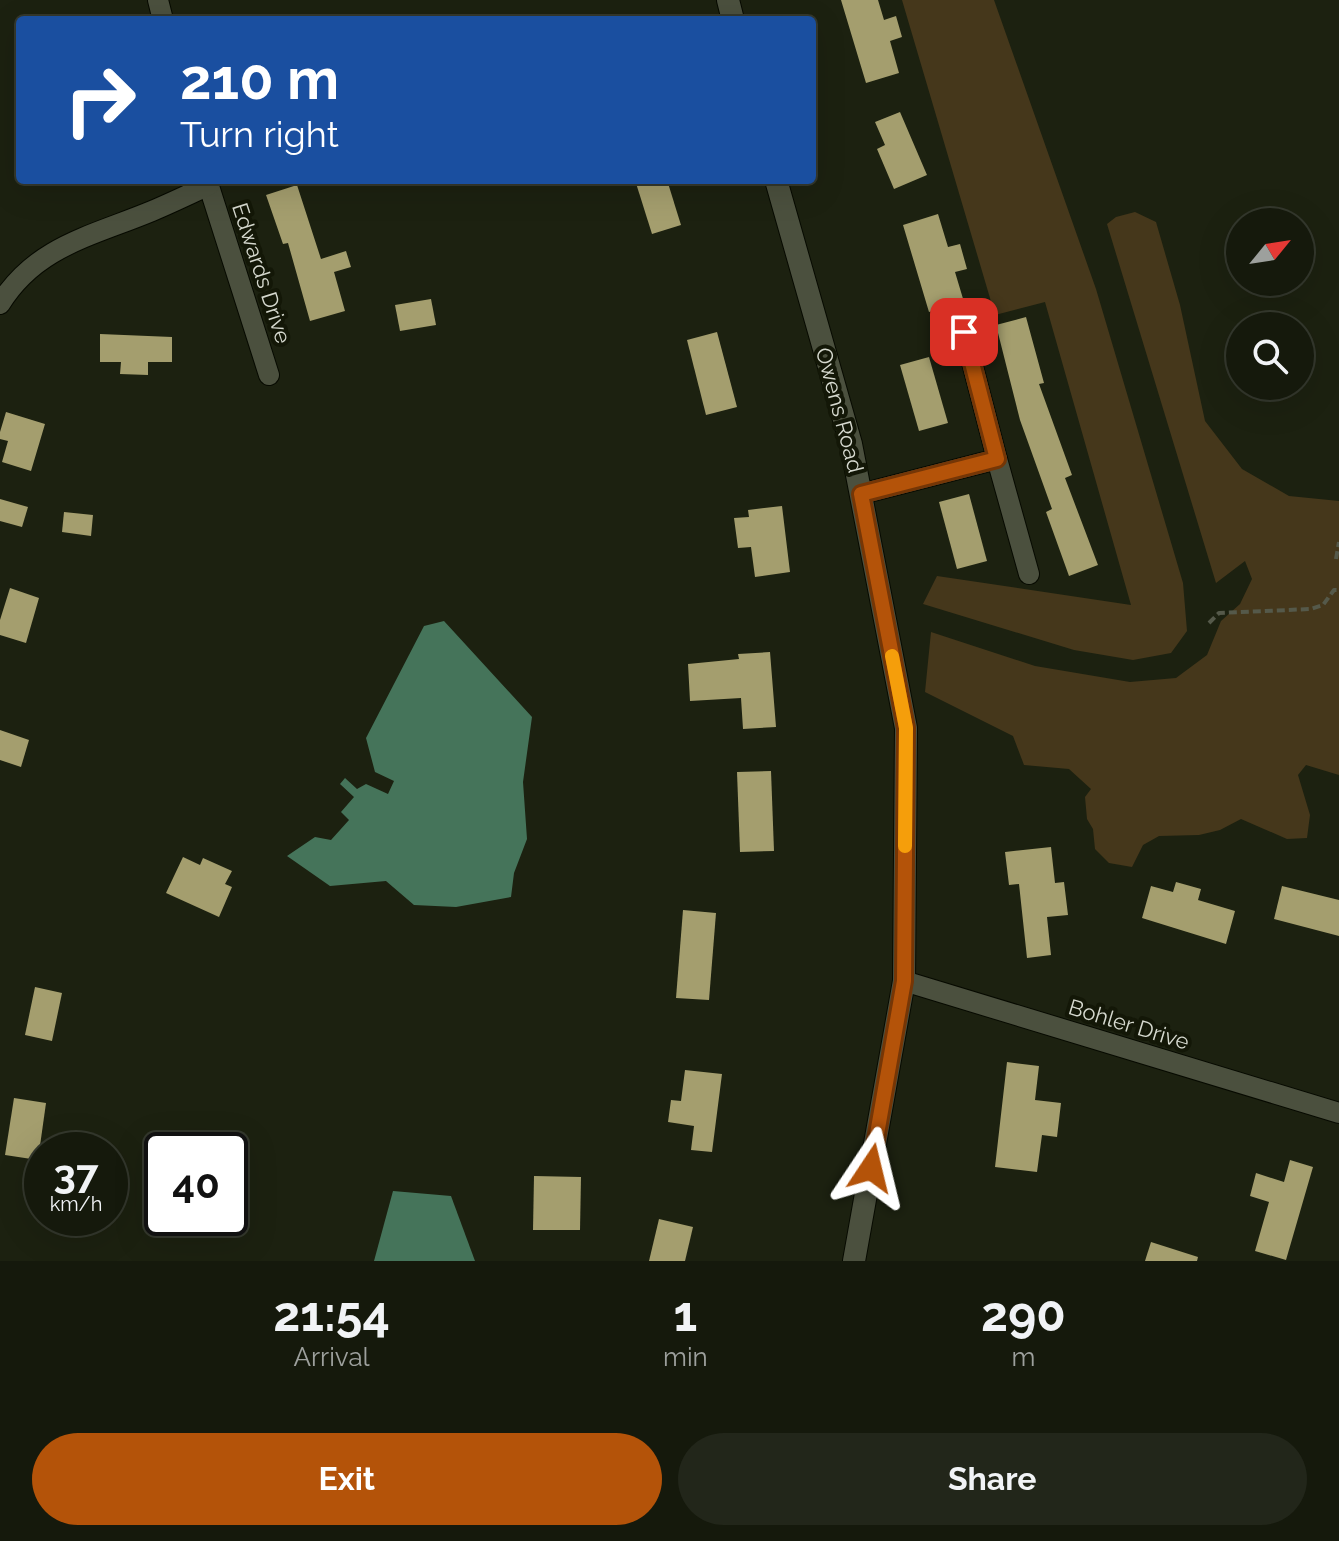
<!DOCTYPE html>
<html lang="en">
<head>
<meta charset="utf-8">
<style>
	:root { --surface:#15190c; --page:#22261a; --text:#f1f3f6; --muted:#9da09d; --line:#34382d; --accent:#b45309 }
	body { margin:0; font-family:Raleway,sans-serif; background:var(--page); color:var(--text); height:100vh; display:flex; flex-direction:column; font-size:30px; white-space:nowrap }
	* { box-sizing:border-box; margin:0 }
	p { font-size:26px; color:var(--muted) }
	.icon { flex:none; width:44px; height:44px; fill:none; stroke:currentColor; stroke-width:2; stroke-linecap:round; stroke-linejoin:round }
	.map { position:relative; height:1261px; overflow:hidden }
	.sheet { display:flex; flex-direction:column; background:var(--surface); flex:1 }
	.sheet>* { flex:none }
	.top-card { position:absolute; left:16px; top:16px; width:800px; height:168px; border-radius:8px; box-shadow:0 8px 32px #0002,0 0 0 2px var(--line); background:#1a4fa0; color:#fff; overflow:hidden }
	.needle { width:52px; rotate:60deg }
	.fabs { position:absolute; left:1226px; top:208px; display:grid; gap:16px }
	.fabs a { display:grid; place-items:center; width:88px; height:88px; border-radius:50%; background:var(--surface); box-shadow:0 8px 32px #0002,0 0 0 2px var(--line); font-size:40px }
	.speed { position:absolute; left:24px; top:1132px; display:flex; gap:16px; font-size:40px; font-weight:700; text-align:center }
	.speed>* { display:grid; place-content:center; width:104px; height:104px; border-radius:50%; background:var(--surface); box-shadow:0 8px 32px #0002,0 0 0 2px var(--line); line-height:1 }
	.speed small { font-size:20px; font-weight:400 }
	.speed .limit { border:4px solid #111; border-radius:12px; background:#fff; color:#111 }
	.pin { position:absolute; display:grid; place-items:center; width:68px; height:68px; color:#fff; margin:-34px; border-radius:16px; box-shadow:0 4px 12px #0006 }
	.me { position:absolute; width:88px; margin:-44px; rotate:10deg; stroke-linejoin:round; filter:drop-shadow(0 0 6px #0008) }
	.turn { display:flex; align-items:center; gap:28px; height:168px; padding:0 32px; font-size:36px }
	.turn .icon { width:104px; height:104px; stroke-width:2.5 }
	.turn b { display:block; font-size:56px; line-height:68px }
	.eta { display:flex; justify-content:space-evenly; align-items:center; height:136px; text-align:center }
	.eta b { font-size:48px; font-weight:700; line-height:56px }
	.action { display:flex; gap:16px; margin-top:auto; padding:16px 32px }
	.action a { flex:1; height:92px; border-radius:48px; background:var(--accent); color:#fff; font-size:32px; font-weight:700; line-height:92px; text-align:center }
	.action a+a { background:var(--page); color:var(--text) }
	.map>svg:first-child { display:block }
</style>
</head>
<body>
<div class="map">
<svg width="1339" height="1261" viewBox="0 0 1339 1261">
	<rect width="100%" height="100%" fill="#1c2110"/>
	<g fill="#45371b">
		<polygon points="902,0 994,0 1096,289 1183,583 1187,631 1171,653 1133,660 1074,650 923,604 937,576 1131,605 1045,302 995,315"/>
		<polygon points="1135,212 1156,222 1180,305 1205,421 1242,469 1289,496 1339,501 1339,775 1306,765 1298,775 1310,815 1307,838 1287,839 1241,819 1220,830 1199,835 1159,836 1143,845 1132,867 1109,863 1095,849 1093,829 1087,819 1085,797 1091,789 1069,769 1024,765 1013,736 925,692 931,632 1035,666 1130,682 1176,678 1207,655 1221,621 1240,604 1252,579 1245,561 1216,583 1107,224 1116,217"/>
	</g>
	<g fill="#45745a">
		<polygon points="444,621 532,717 523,782 527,839 514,873 511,897 456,907 414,905 386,881 330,886 287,856 315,837 331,840 349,820 341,812 354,797 340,784 345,778 357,789 366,784 388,794 394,781 375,772 366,738 424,626"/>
		<polygon points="393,1191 451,1196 475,1261 374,1261"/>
	</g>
	<g fill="#a49e6e">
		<polygon points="841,0 878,0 884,20 896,16 902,37 890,41 899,73 866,83"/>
		<polygon points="900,112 927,175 894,189 877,149 885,145 875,122"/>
		<polygon points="635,180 667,180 681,225 652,234"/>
		<polygon points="297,185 321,259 346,251 351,267 334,272 345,311 310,321 288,243 283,244 266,195"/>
		<polygon points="938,214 948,247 960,244 967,269 955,272 964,302 929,312 903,225"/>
		<polygon points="431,299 436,325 400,331 395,305"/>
		<polygon points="1026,317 1044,383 1039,384 1072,475 1065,478 1098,565 1069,576 1046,512 1052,509 1020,420 996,325"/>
		<polygon points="717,332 737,407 706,415 687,340"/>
		<polygon points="100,334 172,337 172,362 148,362 148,375 120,374 121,362 100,362"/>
		<polygon points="929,357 948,423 919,431 900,365"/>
		<polygon points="6,412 45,424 31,471 2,462 8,441 0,439 0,432"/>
		<polygon points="969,494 987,561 957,569 939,502"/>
		<polygon points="0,499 28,507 22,527 0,521"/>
		<polygon points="782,506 790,572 755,577 751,547 738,548 734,518 749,517 748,510"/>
		<polygon points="64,512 93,515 91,536 62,532"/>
		<polygon points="10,588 39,598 26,643 0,635 0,620"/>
		<polygon points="770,652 776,727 743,729 741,698 690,701 688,664 739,659 738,654"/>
		<polygon points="0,730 29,740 21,767 0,760"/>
		<polygon points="771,771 774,851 740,852 737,772"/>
		<polygon points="1051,847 1055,883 1064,882 1068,915 1047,917 1051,955 1027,958 1019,884 1009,885 1005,852"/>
		<polygon points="183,857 200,865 203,858 232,871 225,884 232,887 219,917 166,893"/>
		<polygon points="1176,882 1201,889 1198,900 1235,911 1226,944 1142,918 1151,886 1173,892"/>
		<polygon points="1282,886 1339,900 1339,936 1274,919"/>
		<polygon points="683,910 716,913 709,1000 676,998"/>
		<polygon points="35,987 62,993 52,1041 25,1035"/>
		<polygon points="1007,1062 1039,1066 1035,1100 1061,1103 1057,1137 1042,1135 1037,1172 995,1167"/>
		<polygon points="685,1070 722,1074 712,1152 691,1150 694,1126 668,1122 671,1100 681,1101"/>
		<polygon points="14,1098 46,1103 38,1160 5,1155"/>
		<polygon points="1290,1160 1313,1167 1286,1260 1255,1251 1269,1202 1250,1196 1256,1173 1284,1182"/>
		<polygon points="534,1176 581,1177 580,1230 533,1230"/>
		<polygon points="659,1219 693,1227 685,1261 649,1261"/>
		<polygon points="1151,1242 1198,1257 1197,1261 1145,1261"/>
	</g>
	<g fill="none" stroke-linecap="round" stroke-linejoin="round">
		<defs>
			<g id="minor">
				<polyline points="158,0 163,20"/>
				<polyline points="207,180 269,375"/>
				<path d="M0,304C36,246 92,236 152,211C171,203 190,194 209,185"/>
				<polyline points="964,332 997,459"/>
				<polyline points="861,494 997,459 1029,574"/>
				<polyline points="904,981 1339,1113"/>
			</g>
			<g id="tertiary">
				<polyline points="728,0 733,20"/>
				<polyline points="776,180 851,444 906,728 904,981 854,1261"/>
			</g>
		</defs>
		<use href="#minor" stroke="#070a00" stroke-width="22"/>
		<use href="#tertiary" stroke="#070a00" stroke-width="24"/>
		<g stroke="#55594a" stroke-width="4" stroke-dasharray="8 4" stroke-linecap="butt">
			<polyline points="1336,559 1339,542"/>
			<polyline points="1209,623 1219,613 1311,609 1323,605 1334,590 1339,590"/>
		</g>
		<use href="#minor" stroke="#4b503e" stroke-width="20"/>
		<use href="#tertiary" stroke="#4b503e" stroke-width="22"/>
	</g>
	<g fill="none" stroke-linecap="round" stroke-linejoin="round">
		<defs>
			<polyline id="route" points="871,1168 904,981 906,728 861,494 997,459 964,332"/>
		</defs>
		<use href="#route" stroke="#753606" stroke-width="20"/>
		<use href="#route" stroke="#b45309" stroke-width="14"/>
		<polyline stroke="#f59e0b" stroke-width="14" points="892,656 906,728 905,846"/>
	</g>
	<g text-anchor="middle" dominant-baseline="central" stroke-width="8" stroke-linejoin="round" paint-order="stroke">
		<g font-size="22" fill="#d6d9cf" stroke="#131707">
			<text transform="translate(262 273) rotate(72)">Edwards Drive</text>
			<text transform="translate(840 410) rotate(75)">Owens Road</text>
			<text transform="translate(1129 1024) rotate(17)">Bohler Drive</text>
		</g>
	</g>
</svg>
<div class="fabs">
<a><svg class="needle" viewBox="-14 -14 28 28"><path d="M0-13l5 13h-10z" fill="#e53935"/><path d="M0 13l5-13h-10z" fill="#9da09d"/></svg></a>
<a><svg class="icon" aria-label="search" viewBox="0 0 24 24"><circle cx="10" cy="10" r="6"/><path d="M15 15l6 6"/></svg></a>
</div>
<div class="speed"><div>37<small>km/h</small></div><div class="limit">40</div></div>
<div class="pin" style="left:964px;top:332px;background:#d93025"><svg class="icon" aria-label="arrive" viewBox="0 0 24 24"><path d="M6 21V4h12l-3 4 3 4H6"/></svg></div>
<svg class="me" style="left:871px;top:1168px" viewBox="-20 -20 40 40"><path d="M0-17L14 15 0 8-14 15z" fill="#b45309" stroke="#fff" stroke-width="4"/></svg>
<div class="top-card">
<div class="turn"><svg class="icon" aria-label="right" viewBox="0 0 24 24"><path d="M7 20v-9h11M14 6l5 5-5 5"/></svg><div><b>210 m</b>Turn right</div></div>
</div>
</div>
<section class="sheet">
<div class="eta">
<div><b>21:54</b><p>Arrival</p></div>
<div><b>1</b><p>min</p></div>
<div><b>290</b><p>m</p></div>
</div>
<div class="action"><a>Exit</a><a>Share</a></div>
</section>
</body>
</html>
